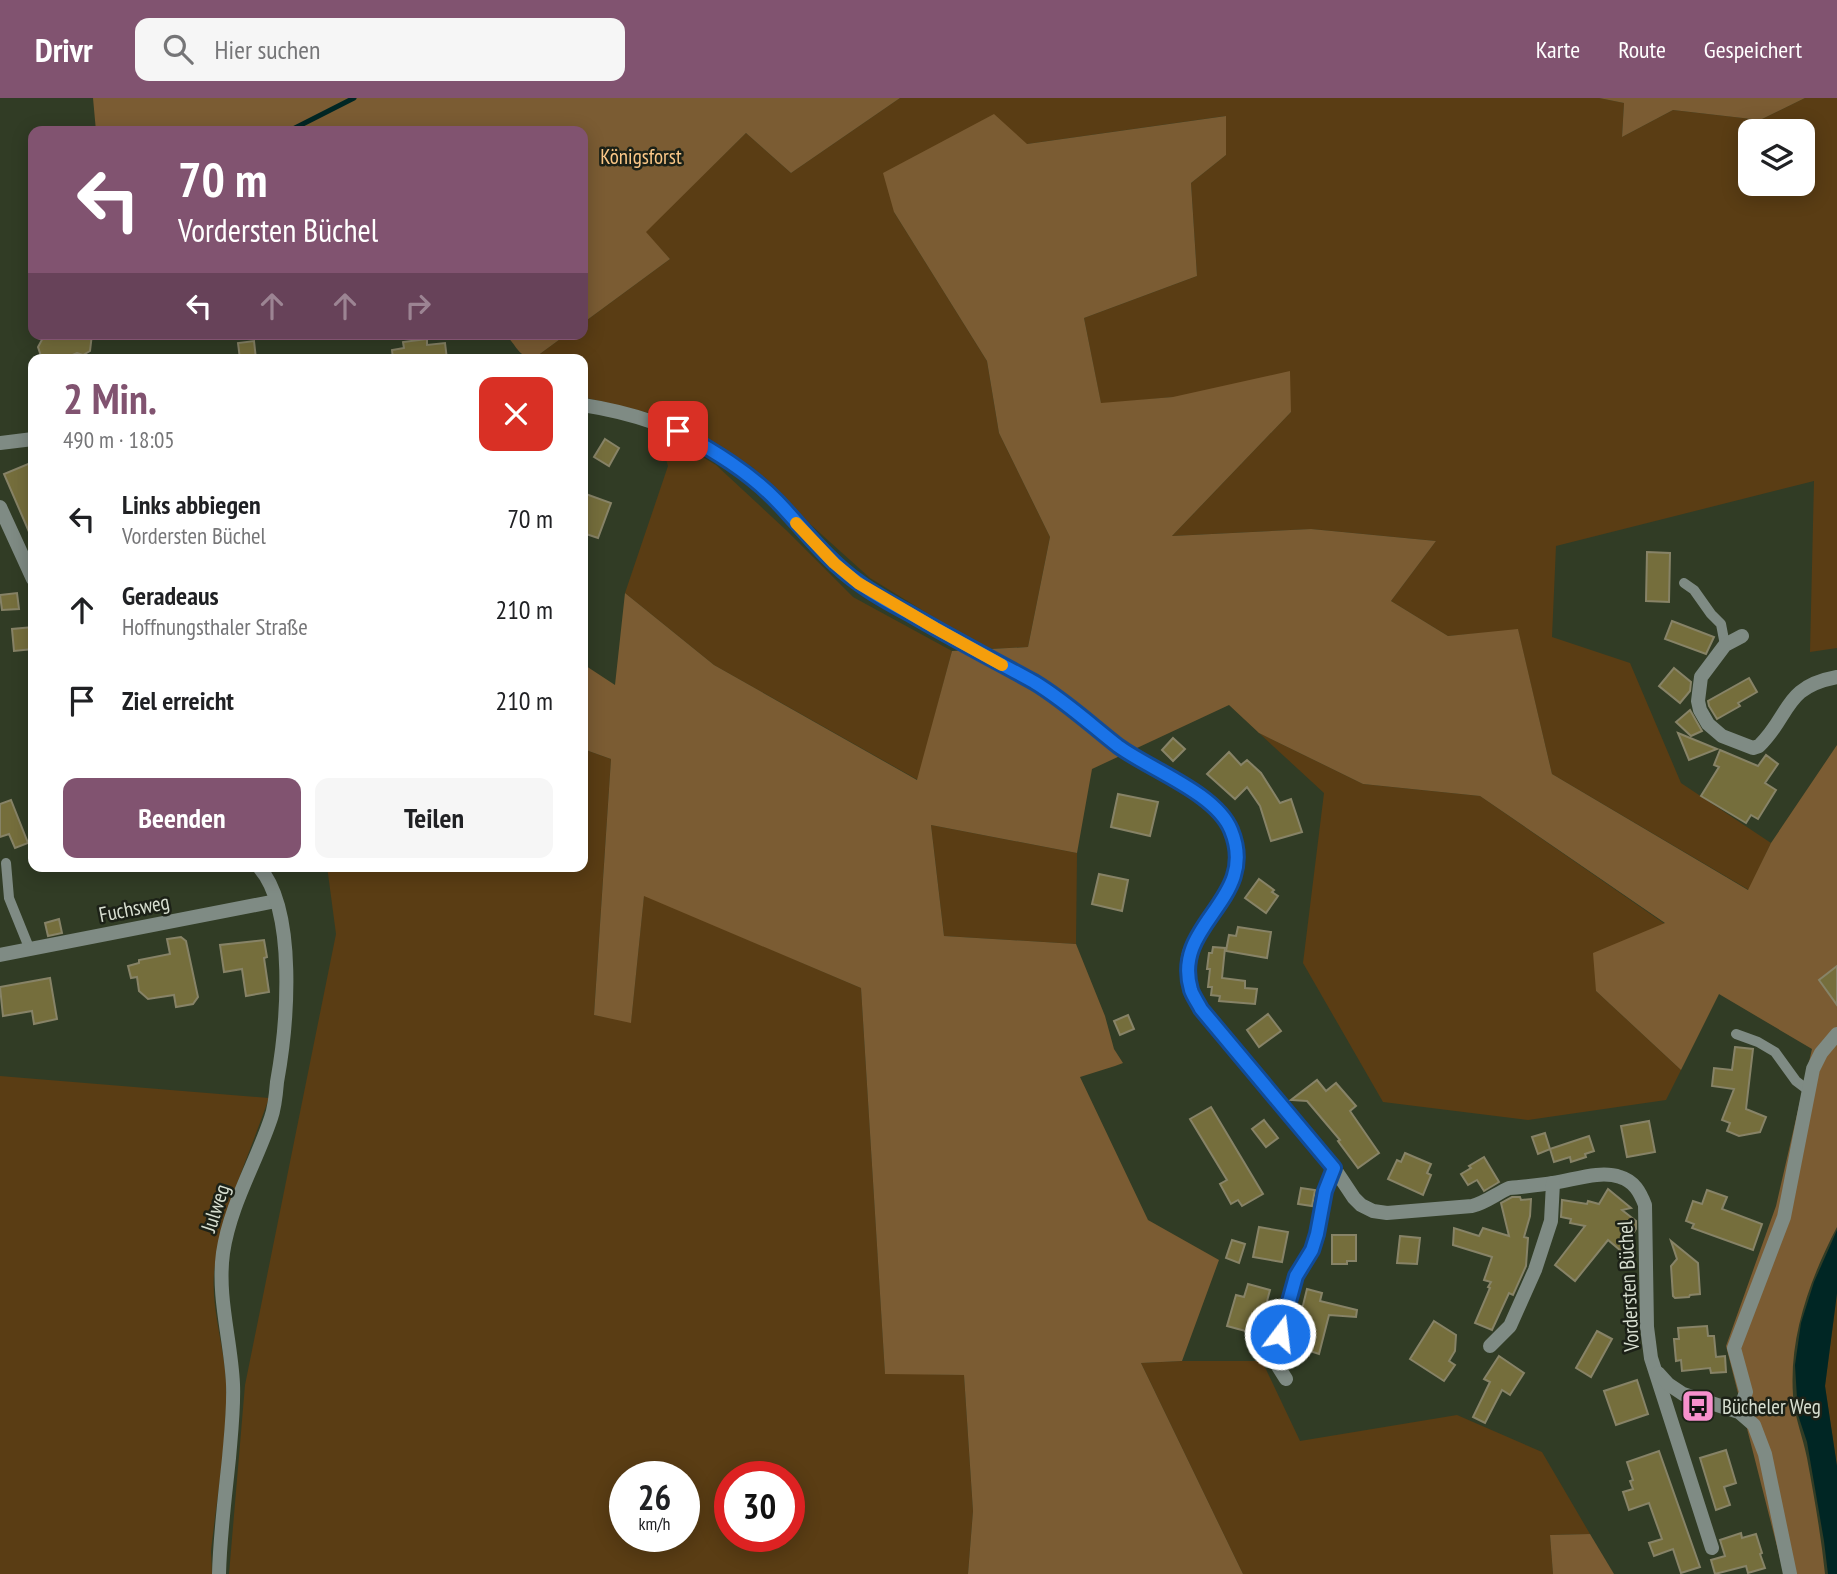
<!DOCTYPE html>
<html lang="de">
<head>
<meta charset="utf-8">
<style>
	:root { --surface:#fff; --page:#f6f6f6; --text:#202124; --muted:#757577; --accent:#815370 }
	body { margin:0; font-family:"PT Sans Narrow",sans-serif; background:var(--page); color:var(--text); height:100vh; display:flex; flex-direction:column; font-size:26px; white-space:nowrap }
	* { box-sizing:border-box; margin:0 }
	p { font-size:23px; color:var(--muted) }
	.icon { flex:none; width:38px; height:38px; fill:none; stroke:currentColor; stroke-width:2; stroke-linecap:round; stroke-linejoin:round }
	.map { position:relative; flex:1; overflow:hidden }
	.side { position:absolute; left:28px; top:256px; width:560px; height:518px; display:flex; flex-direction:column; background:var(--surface); border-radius:14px; box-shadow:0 4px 18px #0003 }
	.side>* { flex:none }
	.banner { position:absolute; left:28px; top:28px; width:560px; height:214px; border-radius:14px; box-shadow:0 4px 18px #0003; background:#815370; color:#fff; overflow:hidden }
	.fabs { position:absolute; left:1738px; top:21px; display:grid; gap:14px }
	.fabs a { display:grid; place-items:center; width:77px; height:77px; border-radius:14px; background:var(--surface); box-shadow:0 4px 18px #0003; font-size:35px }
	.speed { position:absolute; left:609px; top:1363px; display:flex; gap:14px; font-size:35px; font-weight:700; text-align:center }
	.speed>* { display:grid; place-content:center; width:91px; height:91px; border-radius:50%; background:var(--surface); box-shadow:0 4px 18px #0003; line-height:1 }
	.speed small { font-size:18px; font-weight:400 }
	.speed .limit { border:10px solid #d22; background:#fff; color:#111 }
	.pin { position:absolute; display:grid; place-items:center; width:60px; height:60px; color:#fff; margin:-30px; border-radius:14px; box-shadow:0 4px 10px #0006 }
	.me { position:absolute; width:77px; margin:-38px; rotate:15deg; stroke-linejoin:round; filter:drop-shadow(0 0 5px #0008) }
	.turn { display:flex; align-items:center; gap:24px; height:147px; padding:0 35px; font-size:32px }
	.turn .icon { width:91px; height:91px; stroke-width:2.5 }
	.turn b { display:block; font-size:49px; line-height:60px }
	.lanes { display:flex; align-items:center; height:66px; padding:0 35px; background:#0003; justify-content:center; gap:35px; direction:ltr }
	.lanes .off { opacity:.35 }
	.round { display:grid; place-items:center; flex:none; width:74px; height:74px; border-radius:14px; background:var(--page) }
	.summary { display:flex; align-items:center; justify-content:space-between; height:119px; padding:0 35px }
	h1 { font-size:42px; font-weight:800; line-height:52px; color:var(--accent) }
	.action { display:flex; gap:14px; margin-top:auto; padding:14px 35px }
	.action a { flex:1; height:80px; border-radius:14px; background:var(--accent); color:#fff; font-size:28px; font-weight:800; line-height:80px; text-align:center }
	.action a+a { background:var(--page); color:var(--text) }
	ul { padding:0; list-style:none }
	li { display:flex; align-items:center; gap:21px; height:91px; padding:0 35px }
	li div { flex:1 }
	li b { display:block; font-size:26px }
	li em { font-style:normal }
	header { display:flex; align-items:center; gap:42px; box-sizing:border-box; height:98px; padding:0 35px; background:var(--accent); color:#fff }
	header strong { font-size:33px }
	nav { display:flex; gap:38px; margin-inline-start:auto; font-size:24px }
	.search { width:490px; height:63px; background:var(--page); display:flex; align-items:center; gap:18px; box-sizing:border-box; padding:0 24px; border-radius:14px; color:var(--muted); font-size:26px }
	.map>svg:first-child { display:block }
</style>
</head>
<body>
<header>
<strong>Drivr</strong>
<div class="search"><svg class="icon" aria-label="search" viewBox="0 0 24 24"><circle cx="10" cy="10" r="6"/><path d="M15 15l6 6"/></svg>Hier suchen</div>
<nav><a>Karte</a><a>Route</a><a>Gespeichert</a></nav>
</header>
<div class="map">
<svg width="1837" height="1476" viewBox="0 0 1837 1476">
	<rect width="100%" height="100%" fill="#313c25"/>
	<g fill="#5a3d14" fill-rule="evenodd">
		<path d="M900,0H1599L1624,5L1622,39L1673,12L1760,22L1805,0H1837V550L1810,554L1814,383L1556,448L1552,539L1630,565L1681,685L1771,745L1749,792L1552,676L1518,532L1448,538L1391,503L1436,443L1311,431L1172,438L1291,314L1173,299L1101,306L1084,220L1197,178L1191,85L1226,57L1225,18L1027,46L894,114L987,263L999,335L1050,439L1028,549L985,551L870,480L811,427L752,369L670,320L583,299V261H533L567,236H583V225L670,161L645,134L746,35L791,75ZM1750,33H1802V86H1750Z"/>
		<polygon points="657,332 716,367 786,432 853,499 952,553 918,682 714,567 625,495 668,368"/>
		<polygon points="1259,635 1363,686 1480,698 1665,826 1596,893 1681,972 1666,1002 1528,1022 1383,1004 1303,865 1324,695"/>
		<path d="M583,651L611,661L594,917L631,924L644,797L861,890L885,1275L964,1277L973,1413L968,1476H229L245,1287L336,836L327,768H583ZM625,1379H684V1438H625ZM730,1379H789V1438H730Z"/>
		<polygon points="931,727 1077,755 1076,846 944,838"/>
		<path d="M0,978L269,1000C250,1055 224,1109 215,1167C209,1205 224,1245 226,1283C228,1338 217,1398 211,1453L212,1476H0Z"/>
		<polygon points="1837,1196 1837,1369 1825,1288"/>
		<polygon points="1182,1263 1262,1263 1300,1343 1457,1317 1542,1354 1590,1436 1550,1437 1553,1476 1243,1476 1141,1265"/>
	</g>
	<g fill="#7b5c33">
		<polygon points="93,0 900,0 791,75 746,35 646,134 670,161 583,225 583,33 96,33"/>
		<polygon points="1599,0 1805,0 1760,22 1673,12 1622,39 1624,5"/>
		<path d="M994,16L1027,46L1226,18V57L1191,85L1197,178L1084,220L1101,305L1173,299L1290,273L1291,314L1172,438L1311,431L1436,443L1391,503L1448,538L1518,531L1552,676L1748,792L1771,745L1837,647V1129C1810,1181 1789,1238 1793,1297C1794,1318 1803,1339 1807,1360C1814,1398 1821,1437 1825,1476H1784L1726,1248L1776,1108L1812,951L1719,896L1681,972L1596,893L1593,855L1665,825L1480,698L1363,686L1259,635L1229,607L1092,671L1077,755L931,727L944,838L1076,846L1105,918L1114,951L1123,965L1115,968L1080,979L1148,1122L1219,1162L1182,1263L1141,1265L1243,1476H968L973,1413L964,1277L885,1276L861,890L644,798L631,925L594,917L611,661L583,651V566L615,587L625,495L714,567L917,682L952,553L1028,549L1050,439L999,335L987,263L894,114L883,75Z"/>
		<path d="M504,236H567L533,261C517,258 516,245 504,236Z"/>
		<polygon points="1590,1436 1614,1476 1553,1476 1550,1437"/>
	</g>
	<polygon fill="#002624" points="1837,1132 1837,1195 1825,1288 1837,1368 1837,1476 1828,1476 1824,1443 1807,1344 1798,1317 1795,1267 1801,1225 1814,1184"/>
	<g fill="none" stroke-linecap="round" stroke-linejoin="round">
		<polyline stroke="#002624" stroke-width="5" points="289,33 354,0"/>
	</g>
	<g fill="#756e3c" stroke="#878367" stroke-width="2">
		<polygon points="45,236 92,236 90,253 83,257 77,255 63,261 42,261 38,249"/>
		<polygon points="427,241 427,247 445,245 447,261 393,261 392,252 404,250 403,244"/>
		<polygon points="254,243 256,261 240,261 238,245"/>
		<polygon points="605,341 619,350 609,368 594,359"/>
		<polygon points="33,364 33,443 4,376"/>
		<polygon points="583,395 611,405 598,440 583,435"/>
		<polygon points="1647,454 1670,455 1669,504 1646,503"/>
		<polygon points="17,495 19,511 2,512 0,497"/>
		<polygon points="1672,523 1714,539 1706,556 1665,541"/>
		<polygon points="33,529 33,551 14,553 12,531"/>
		<polygon points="1674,570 1691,584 1690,593 1680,605 1659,588"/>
		<polygon points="1749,580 1757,594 1738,605 1740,608 1717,621 1709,608 1708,603"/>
		<polygon points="1690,612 1702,633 1691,638 1676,624"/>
		<polygon points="1678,635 1717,651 1689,662"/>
		<polygon points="1173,640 1185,651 1173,663 1162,652"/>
		<polygon points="1720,652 1758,668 1766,657 1778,666 1765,685 1776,692 1758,721 1751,717 1746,725 1701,698 1719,669 1714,667"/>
		<polygon points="1229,654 1241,667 1247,662 1261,675 1280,705 1291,701 1302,734 1271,743 1260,708 1247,689 1235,701 1207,676"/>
		<polygon points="1118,696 1158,704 1150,738 1111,729"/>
		<polygon points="11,702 28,745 15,750 9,736 0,739 0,706"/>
		<polygon points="1099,776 1128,782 1122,813 1092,806"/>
		<polygon points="1259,781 1274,792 1272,794 1278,798 1266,815 1245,800"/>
		<polygon points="59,821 62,835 48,838 45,825"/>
		<polygon points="1238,829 1271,834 1267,860 1226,853 1229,837 1236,838"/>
		<polygon points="181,839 186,843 198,899 193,906 176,909 174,897 148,901 139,893 137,879 131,880 128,868 139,865 139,862 170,856 167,841"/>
		<polygon points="264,842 267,859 264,860 269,894 246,898 242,871 224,874 220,847"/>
		<polygon points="1213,849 1225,850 1222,880 1245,883 1245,890 1257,891 1255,906 1219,903 1220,898 1211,897 1212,889 1208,889 1210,871 1207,871 1209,855 1212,855"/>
		<polygon points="1837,868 1837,907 1819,882"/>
		<polygon points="50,880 57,921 34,926 32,913 3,918 0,889"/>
		<polygon points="1268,916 1281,933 1259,949 1247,932"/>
		<polygon points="1128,917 1134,931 1120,937 1114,923"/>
		<polygon points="1735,949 1753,951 1746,1011 1766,1019 1760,1034 1739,1038 1727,1033 1730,1025 1722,1022 1734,991 1712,988 1714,970 1732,972"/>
		<polygon points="1317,982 1326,993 1336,985 1356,1008 1350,1013 1379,1055 1358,1070 1338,1043 1340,1042 1307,1003 1291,1002"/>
		<polygon points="1211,1009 1263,1096 1242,1108 1238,1102 1231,1106 1220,1086 1227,1082 1190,1021"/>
		<polygon points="1264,1022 1278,1040 1266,1049 1252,1031"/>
		<polygon points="1649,1023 1655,1054 1627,1059 1621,1028"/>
		<polygon points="1545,1035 1550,1051 1589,1038 1594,1053 1585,1056 1586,1059 1571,1064 1570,1059 1554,1064 1550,1051 1538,1056 1532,1039"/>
		<polygon points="1405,1055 1431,1066 1427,1075 1431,1077 1423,1097 1388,1081 1397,1062 1401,1064"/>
		<polygon points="1484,1059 1499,1084 1484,1093 1477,1082 1468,1087 1461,1076 1471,1070 1469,1068"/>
		<polygon points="1301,1090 1315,1092 1312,1108 1298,1106"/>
		<polygon points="1608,1091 1631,1110 1622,1112 1636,1123 1636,1131 1621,1153 1608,1142 1575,1183 1555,1167 1585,1128 1570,1125 1571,1121 1561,1119 1562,1102 1587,1106 1588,1103 1599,1106"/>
		<polygon points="1707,1092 1727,1099 1722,1111 1762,1126 1753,1152 1692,1130 1694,1126 1686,1123 1693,1103 1702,1106"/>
		<polygon points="1512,1099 1520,1099 1521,1102 1531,1101 1530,1118 1524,1139 1528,1140 1526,1168 1513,1197 1509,1195 1492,1232 1475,1225 1490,1190 1488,1189 1491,1184 1484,1182 1492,1159 1453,1147 1454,1130 1479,1138 1483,1130 1509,1138 1501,1105"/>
		<polygon points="1259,1129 1288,1134 1282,1164 1253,1159"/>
		<polygon points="1332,1137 1356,1137 1356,1163 1347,1163 1347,1166 1332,1166"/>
		<polygon points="1400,1138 1420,1140 1417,1166 1397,1165"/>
		<polygon points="1232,1142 1245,1146 1239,1165 1226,1160"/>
		<polygon points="1671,1143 1698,1165 1700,1196 1690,1197 1689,1199 1675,1200 1673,1198 1671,1168 1677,1161"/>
		<polygon points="1248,1186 1270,1192 1259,1233 1254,1232 1253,1235 1227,1228 1236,1197 1244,1199"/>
		<polygon points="1307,1191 1322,1195 1320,1203 1357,1212 1356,1219 1329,1217 1319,1256 1307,1252 1304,1260 1291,1256"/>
		<polygon points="1434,1223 1456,1237 1455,1253 1449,1263 1455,1267 1444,1283 1410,1261"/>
		<polygon points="1707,1228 1708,1238 1714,1238 1716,1259 1725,1258 1726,1274 1711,1275 1710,1270 1682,1273 1681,1262 1676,1263 1674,1241 1679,1241 1678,1230"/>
		<polygon points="1597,1233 1612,1241 1591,1279 1576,1270"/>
		<polygon points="1499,1258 1524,1275 1510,1297 1502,1292 1485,1325 1473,1319 1490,1284 1484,1281"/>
		<polygon points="1637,1282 1648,1316 1616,1327 1604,1293"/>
		<polygon points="1726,1352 1736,1385 1724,1389 1730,1407 1716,1412 1700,1360"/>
		<polygon points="1659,1353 1700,1469 1681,1475 1673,1451 1654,1458 1649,1445 1662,1441 1649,1405 1629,1412 1623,1394 1633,1391 1630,1383 1633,1382 1627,1364"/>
		<polygon points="1741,1435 1742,1440 1756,1436 1762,1455 1760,1456 1765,1470 1748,1475 1746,1468 1715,1476 1711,1462 1725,1458 1720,1442"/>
	</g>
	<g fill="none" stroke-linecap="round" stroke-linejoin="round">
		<g stroke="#7f8b84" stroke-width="10">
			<polyline points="1684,485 1694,492 1711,516 1721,526 1725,547"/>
			<polyline points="6,765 9,800 30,852"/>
			<polyline points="1736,936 1758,944 1775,954 1796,983 1808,992"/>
		</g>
		<g stroke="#7f8b84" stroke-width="14">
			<path d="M583,307C628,314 672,327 711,352C734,366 755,382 774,400C802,427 825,458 855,483C872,496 891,505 909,516C950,539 993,561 1034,584C1068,604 1094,633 1127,654C1157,672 1212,698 1229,728C1254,771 1220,802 1199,837C1195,843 1191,849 1189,855C1184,875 1191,894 1201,911L1334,1070L1354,1100L1361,1107L1373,1113L1387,1115L1472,1108C1485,1105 1496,1096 1509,1090C1524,1089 1538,1087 1553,1085C1574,1082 1600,1072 1620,1079C1634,1083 1640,1094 1645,1107L1647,1229L1651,1260L1712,1450"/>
			<polyline points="0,345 33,341"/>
			<polyline points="0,409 33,481"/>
			<path d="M1742,538L1725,547L1701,579L1698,603L1700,612L1708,626L1722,638L1753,650L1759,648C1791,617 1783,589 1837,579"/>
			<polyline points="0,857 276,803"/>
			<polyline points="1490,1248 1510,1228 1535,1172 1551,1123 1553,1085"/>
			<polyline points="1658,1275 1668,1286 1683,1296 1739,1314 1754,1327 1765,1356 1790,1476"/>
			<polyline points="1286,1281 1274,1262 1296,1178 1312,1152 1317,1136 1325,1093 1334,1070"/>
			<polyline points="1739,1314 1746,1294 1734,1250 1784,1119 1813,971 1821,955 1837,936"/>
			<path d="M219,1476C220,1437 225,1399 229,1360C231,1336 234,1311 233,1286C231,1242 217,1199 223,1155C230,1107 256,1065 271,1020C275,1009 276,996 277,984C287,929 298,812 258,768"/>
		</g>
	</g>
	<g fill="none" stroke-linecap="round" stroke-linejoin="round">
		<defs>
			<path id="route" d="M678,333C714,353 749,374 777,403C804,431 827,463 859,485C875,497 892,506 909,515C950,539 992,561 1034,584C1064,602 1090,626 1118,648C1149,671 1216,695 1231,732C1260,802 1171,825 1191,892C1193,898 1198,905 1201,911L1334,1070L1325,1093L1317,1136L1312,1152L1296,1178L1280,1236"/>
		</defs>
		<use href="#route" stroke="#114b97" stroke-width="18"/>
		<use href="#route" stroke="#1a73e8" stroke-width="12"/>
		<polyline stroke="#f59e0b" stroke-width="12" points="796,425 834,465 858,485 935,530 1002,567"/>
	</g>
	<defs>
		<symbol id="bus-square" viewBox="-11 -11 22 22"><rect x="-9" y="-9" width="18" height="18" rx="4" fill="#f790cd" stroke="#1c2117"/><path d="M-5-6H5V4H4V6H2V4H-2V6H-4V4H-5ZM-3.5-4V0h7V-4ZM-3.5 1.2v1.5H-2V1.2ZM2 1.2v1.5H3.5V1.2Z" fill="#111"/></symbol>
	</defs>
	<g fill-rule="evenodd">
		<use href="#bus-square" x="1679" y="1289" width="38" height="38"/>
	</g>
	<g text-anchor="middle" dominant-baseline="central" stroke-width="5" stroke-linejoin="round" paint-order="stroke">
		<g font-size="21" fill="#fbc787" stroke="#1c2117">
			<text x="641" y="58">Königsforst</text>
		</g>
		<g font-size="21" fill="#d8dfd1" stroke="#1c2117">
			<text transform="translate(134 810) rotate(-11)">Fuchsweg</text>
			<text transform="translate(215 1110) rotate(-72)">Julweg</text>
			<text transform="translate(1628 1188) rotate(-93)">Vordersten Büchel</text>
		</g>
		<g font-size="21" fill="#d8dfd1" stroke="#1c2117" text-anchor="start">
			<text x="1722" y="1308">Bücheler Weg</text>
		</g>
	</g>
</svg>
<div class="fabs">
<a><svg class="icon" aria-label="layers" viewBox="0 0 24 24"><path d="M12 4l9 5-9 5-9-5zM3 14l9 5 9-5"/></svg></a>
</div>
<div class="speed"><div>26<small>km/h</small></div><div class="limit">30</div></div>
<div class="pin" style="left:678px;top:333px;background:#d93025"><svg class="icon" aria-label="arrive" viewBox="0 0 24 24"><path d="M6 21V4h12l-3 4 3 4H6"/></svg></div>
<svg class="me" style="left:1280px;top:1236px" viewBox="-20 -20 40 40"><circle r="17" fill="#1a73e8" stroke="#fff" stroke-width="3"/><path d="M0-11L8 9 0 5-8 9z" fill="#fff"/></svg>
<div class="banner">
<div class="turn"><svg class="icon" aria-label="left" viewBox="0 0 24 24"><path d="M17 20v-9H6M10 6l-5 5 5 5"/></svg><div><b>70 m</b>Vordersten Büchel</div></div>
<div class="lanes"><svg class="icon" aria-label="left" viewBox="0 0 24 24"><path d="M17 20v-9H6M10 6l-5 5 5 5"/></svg><svg class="icon off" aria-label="ahead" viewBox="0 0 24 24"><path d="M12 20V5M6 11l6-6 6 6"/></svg><svg class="icon off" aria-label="ahead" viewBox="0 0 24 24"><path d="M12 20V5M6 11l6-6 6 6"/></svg><svg class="icon off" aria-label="right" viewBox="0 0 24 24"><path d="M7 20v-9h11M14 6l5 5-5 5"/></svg></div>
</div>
<section class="side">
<div class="summary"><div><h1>2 Min.</h1><p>490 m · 18:05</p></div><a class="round" style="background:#d93025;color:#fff"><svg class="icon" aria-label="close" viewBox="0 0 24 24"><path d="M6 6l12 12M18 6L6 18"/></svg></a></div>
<ul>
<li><svg class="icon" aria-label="left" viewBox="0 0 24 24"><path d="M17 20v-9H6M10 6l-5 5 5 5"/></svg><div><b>Links abbiegen</b><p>Vordersten Büchel</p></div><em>70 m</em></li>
<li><svg class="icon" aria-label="ahead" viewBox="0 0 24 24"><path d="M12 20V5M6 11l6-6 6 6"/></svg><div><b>Geradeaus</b><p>Hoffnungsthaler Straße</p></div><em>210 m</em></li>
<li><svg class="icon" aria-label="arrive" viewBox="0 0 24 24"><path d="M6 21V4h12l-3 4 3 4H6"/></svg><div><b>Ziel erreicht</b></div><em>210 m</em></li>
</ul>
<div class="action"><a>Beenden</a><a>Teilen</a></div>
</section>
</div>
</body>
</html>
